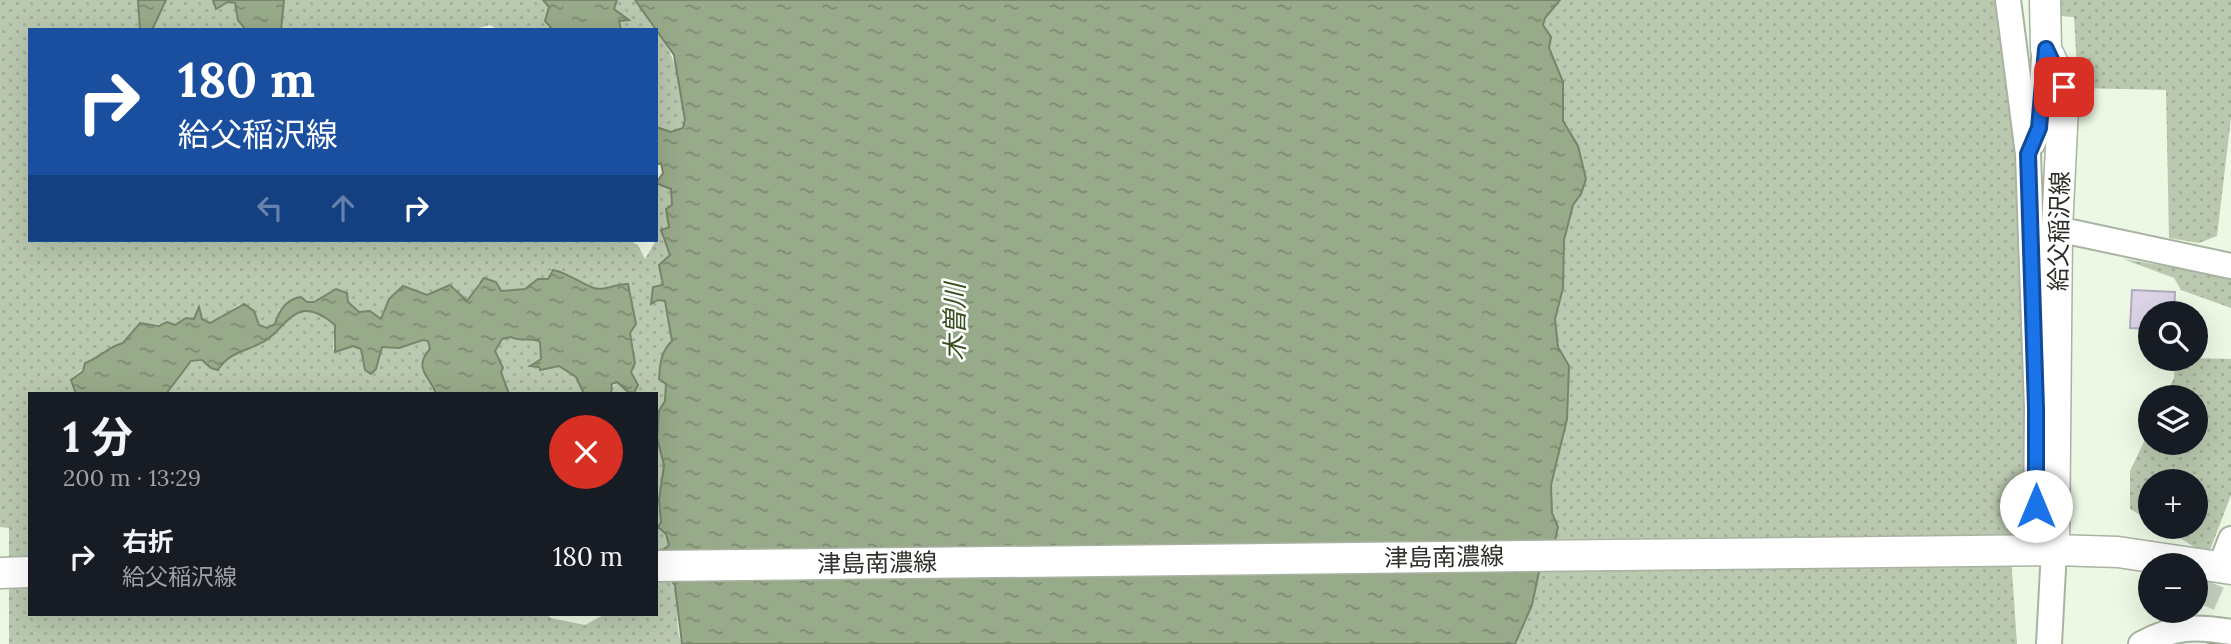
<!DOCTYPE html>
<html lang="ja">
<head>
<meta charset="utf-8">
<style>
	:root { --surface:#171b24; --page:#242831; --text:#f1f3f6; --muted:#9ea1a6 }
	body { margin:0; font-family:Lora,"Noto Sans JP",serif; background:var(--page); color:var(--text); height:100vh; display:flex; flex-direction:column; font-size:26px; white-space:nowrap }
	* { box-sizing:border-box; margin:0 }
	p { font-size:23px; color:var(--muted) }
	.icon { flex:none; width:38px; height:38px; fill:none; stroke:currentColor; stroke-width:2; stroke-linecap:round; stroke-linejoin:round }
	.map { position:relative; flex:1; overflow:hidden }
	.sheet { position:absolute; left:28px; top:392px; width:630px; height:224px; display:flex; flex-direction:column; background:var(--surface); border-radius:0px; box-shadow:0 7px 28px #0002 }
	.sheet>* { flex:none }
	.guide { position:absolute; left:28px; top:28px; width:630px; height:214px; border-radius:0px; box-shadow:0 7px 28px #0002; background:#1a4fa0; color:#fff; overflow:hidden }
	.fabs { position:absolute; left:2138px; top:301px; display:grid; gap:14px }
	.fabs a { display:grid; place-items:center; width:70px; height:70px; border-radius:50%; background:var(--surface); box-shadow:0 7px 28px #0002; font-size:35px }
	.pin { position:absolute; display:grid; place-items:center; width:60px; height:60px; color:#fff; margin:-30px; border-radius:14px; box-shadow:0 4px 10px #0006 }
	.me { position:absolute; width:77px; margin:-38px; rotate:0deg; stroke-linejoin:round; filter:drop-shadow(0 0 5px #0008) }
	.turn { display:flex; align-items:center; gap:24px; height:147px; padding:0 35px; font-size:32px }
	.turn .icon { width:91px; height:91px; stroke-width:2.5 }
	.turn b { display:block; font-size:49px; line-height:60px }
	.lanes { display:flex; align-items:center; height:66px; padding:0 35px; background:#0003; justify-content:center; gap:35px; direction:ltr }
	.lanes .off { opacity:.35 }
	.round { display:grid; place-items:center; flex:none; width:74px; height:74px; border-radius:37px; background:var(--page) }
	.headline { display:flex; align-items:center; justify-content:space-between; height:119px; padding:0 35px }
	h1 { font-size:42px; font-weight:700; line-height:52px }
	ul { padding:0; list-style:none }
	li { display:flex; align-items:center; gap:21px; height:91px; padding:0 35px }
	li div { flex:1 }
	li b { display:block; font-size:26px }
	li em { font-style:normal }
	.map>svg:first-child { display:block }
</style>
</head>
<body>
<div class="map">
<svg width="2231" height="644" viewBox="0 0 2231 644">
	<defs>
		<pattern id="grass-dots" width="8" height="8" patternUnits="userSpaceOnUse" patternTransform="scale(1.75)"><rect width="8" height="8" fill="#b9c8af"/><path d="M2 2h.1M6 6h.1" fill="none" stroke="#9fac97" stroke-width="1.8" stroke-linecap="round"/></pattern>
		<pattern id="water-ripples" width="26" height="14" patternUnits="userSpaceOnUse" patternTransform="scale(1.75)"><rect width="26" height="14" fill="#97aa89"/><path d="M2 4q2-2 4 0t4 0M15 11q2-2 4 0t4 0" fill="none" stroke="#7b8b70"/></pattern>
	</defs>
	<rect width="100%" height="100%" fill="#ecf7e4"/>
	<g fill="url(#grass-dots)">
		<path d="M0,0H138L140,30H30V240H628L638,245L645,259L656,240V183L671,189L672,206L666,209L670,225L663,228L662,237L670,255L660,274L663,285L656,287L651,304L658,300L665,301L672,341C661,351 660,364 659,379L666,384L665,401L659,411L657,438L664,458L659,500L661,522L669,545L656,556V394H611L610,391L617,382L631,393L637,389L631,372L634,349L630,333L634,316L610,286C592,294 582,280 568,274C563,272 555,272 550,271L549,279L532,283L525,289L501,291L479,282L467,301L453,286L427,295L403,286L389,299L381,319L370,311L359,312L348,302L311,303L295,298L279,310L275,324L267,328L259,325L254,311L240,304L212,323L202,319L199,307L194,319L186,318L174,325L140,323L123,343L104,351L73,377L76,394H30V614H546L551,618L585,625L605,614H656V567C690,591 670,613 682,644H9V528L0,527Z"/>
		<path d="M166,0H213L216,9L232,2C241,9 236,21 246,30H152Z"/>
		<polygon points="284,0 543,0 549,6 547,25 553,30 499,30 490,25 479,28 483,30 281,30"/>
		<polygon points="617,0 635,0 655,30 621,30 619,21 625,21 614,9"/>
		<polygon points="1560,0 2008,0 2042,554 2011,557 2017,644 1515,644 1532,605 1539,567 1558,527 1552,513 1551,485 1567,419 1569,366 1558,347 1555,319 1563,288 1564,240 1573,205 1581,194 1586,179 1578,146 1563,121 1563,82 1549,48 1551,37 1543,25 1545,18"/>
		<polygon points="2060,0 2231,0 2231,118 2217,236 2199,243 2169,238 2166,90 2078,88 2074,17 2060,16"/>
		<path d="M656,31C678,58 681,86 685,120L683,128L671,132L656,127Z"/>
		<polygon points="2123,259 2231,277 2231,308 2181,290 2174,278"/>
		<path d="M304,311L316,313L335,325L333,349L338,352L353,346L361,349L371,374L376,369L382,347L399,348L423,340L428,341L430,349C412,369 431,377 436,394H166C193,367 176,355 221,365L241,349L267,340L282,324Z"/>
		<polygon points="507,337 538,340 542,353 541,359 533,363 540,370 559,366 576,377 584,394 509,394 500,372 503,368 495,351 502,339"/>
		<polygon points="2196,358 2231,359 2231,495 2210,550 2196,548 2162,527 2196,527 2196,481 2151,481 2151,521 2130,509 2130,471 2151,427 2151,443 2196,443 2196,397 2165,397 2174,378 2175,359"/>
	</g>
	<g fill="url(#water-ripples)" stroke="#77856c" stroke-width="2">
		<polygon points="138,0 166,0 152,30 140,30"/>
		<polygon points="213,0 284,0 281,30 246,30 238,20 235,3 228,2 216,9"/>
		<polygon points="543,0 617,0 614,9 629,20 619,21 621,30 553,30 545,21 549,7"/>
		<path d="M635,0H1560L1545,18L1543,25L1551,37L1549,48L1563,82V121L1578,146L1586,179L1581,194L1573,205L1564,240L1563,288L1555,319L1558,347L1569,366L1567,419L1551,485L1552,513L1558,527L1554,545L1540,567L1532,605L1515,644H682L675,586L656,556L669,545L666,534L658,527L661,522L659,500L664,465L657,438L659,411L665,401L666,384L659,379C660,364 661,351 672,341L665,301L658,300L651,304L653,287L663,285L659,265L670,255L661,230L669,227L666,209L672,205L671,189L656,183L663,173L661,163L656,165V127L671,132L683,128L685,120L674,55Z"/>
		<path d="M553,270C569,273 579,283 594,288C603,292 617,283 628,284L636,324L630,333L635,363L631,372L638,385L634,393L628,392L617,382L612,384L611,394H584L576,377L559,366L540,370L539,367L530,366L541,359L540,342C531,336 521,343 511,337L502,339L495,351L503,368L501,372L509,394H436C431,377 412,369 430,349L428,341L423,340L399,348L382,347L376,369L371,374L365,370L361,349L353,346L335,352V325C327,318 315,310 304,311C289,314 280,330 269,338C253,351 231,349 218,370L211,368L202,360L191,361L166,394H76L71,380L83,371L85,363C100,358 107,347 123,343L140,323L159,326L167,322L175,325L186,318L194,319L199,307L202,319L210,323L244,304L254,311L259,325L267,328L275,324C279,310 286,299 301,297L307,302H314L336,289L347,293L348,302L359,312L370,311L381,319L389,299L403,286L427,295L450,285L467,301L484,278L496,282L501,291L525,289L538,279H548Z"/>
	</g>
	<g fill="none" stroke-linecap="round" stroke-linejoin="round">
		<polyline stroke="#77856c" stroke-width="5" points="2208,641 2226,644"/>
	</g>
	<polygon fill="#dcd5e8" stroke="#b1abbd" stroke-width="2" points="2132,290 2175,292 2174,313 2151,313 2151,329 2130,328"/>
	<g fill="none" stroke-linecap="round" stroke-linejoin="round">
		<polyline stroke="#c5cfbe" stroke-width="24" stroke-dasharray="24 12" stroke-linecap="butt" points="2203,605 2224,557"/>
		<defs>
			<g id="minor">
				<polyline points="2008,0 2028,154 2037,408 2036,531"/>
				<polyline points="2033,143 2039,128 2045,45"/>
				<polyline points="2057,229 2231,266"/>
				<polyline points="2224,557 2231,539"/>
				<polyline points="2049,644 2054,550"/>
				<path d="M2141,644C2175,626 2194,626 2231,632"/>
			</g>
			<g id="major">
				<polyline points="2045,0 2046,49 2064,87 2057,229 2054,550"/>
				<polyline points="656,566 2054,550 2118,552 2231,569"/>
				<polyline points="0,573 30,572"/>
			</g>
		</defs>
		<use href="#minor" stroke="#a9b3a2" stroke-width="28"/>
		<use href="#major" stroke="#a9b3a2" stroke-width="33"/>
		<use href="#minor" stroke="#fff" stroke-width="24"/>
		<use href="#major" stroke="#fff" stroke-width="30"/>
	</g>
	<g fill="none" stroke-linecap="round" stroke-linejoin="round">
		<defs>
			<polyline id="route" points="2036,506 2036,408 2028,154 2039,128 2046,49 2064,87"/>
		</defs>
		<use href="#route" stroke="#114b97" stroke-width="18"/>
		<use href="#route" stroke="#1a73e8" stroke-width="12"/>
	</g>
	<g text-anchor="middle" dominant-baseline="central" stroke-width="5" stroke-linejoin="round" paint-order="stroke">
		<g font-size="24" fill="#2b2f28" stroke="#fff">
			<text transform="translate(2059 231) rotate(-89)">給父稲沢線</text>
			<text transform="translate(1444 557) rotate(-1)">津島南濃線</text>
			<text transform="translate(877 563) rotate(-1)">津島南濃線</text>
		</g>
		<g font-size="26" font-style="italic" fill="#36511f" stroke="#fff">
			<text transform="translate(954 322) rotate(-90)">木曽川</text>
		</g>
	</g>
</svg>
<div class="fabs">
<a><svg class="icon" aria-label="search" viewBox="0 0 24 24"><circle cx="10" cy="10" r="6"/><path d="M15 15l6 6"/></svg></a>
<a><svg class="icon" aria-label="layers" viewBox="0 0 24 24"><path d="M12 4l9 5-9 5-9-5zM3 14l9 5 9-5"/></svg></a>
<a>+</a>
<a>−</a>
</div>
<div class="pin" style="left:2064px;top:87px;background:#d93025"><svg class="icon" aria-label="arrive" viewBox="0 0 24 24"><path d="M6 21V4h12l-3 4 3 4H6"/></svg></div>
<svg class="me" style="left:2036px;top:506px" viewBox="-20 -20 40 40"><circle r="19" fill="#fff"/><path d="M0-13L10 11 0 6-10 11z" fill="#1a73e8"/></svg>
<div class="guide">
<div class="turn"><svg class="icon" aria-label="right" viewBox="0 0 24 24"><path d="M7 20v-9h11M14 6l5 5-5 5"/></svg><div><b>180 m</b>給父稲沢線</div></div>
<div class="lanes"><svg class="icon off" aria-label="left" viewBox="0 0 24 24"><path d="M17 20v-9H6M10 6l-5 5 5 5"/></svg><svg class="icon off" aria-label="ahead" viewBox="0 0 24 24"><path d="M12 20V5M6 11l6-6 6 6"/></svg><svg class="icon" aria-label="right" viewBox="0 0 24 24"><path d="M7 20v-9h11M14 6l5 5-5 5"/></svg></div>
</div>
<section class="sheet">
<div class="headline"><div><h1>1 分</h1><p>200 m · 13:29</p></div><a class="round" style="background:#d93025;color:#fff"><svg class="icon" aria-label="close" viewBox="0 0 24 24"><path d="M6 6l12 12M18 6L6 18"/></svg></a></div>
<ul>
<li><svg class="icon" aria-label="right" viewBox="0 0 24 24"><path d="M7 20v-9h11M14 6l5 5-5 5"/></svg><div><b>右折</b><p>給父稲沢線</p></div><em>180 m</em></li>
</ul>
</section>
</div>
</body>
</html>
